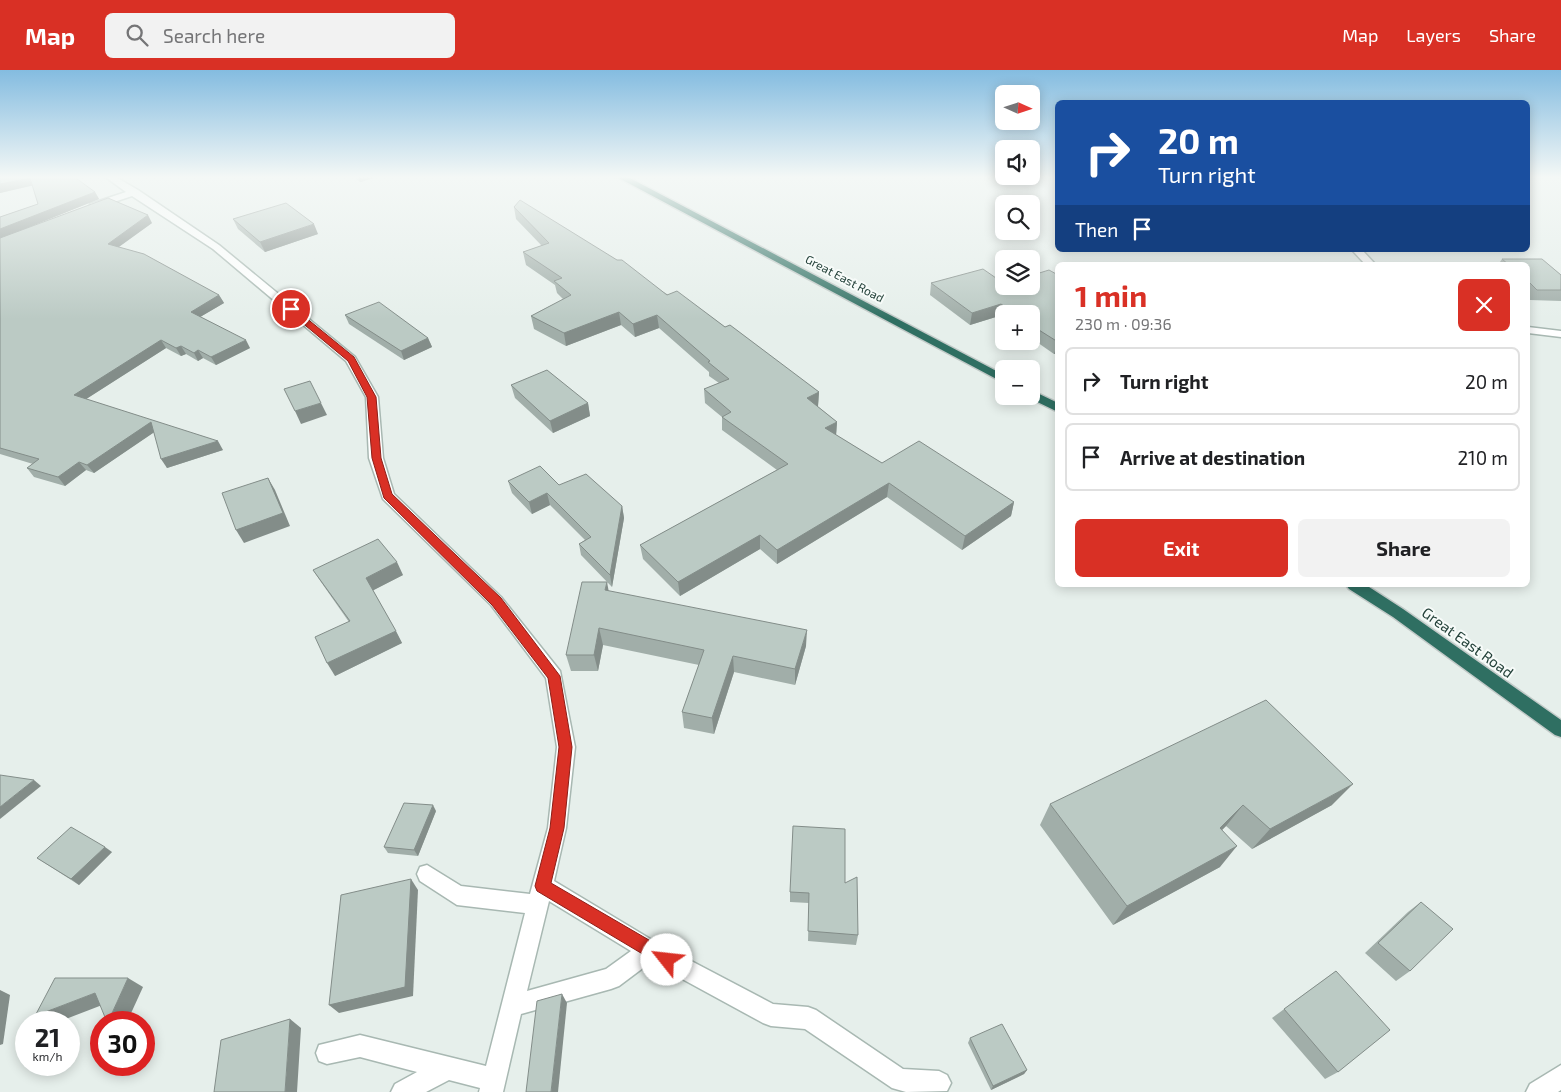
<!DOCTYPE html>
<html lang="en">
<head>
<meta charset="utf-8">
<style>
	:root { --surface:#fff; --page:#f2f2f2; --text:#202124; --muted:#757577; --line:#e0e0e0; --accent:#d93025 }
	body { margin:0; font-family:"Exo 2",sans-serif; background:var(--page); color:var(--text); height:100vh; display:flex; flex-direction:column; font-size:19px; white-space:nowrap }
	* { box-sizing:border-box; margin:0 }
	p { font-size:16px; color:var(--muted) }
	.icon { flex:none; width:28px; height:28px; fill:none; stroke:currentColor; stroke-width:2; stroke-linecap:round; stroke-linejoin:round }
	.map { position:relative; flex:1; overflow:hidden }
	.details { position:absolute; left:1055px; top:192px; width:475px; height:325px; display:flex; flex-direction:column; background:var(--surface); border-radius:8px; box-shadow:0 2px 12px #0003 }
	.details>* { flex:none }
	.guide { position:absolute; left:1055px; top:30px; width:475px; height:152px; border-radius:8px; box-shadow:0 2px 12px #0003; background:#1a4fa0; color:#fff; overflow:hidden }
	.needle { width:32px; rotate:93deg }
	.tools { position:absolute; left:995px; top:15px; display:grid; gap:10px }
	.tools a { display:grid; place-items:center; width:45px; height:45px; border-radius:8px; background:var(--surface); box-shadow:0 2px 12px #0003; font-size:25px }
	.speed { position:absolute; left:15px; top:941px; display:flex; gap:10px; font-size:25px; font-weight:700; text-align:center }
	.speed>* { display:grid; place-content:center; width:65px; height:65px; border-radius:50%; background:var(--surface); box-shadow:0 2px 12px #0003; line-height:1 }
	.speed small { font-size:12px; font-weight:400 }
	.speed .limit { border:8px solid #d22; background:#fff; color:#111 }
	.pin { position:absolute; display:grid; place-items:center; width:42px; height:42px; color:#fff; margin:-21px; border:2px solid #fff; border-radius:50%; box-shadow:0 1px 5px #0007 }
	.me { position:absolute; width:55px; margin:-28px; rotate:299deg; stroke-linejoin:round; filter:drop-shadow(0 0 4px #0008) }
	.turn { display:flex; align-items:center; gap:18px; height:105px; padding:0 20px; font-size:22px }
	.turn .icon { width:65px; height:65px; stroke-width:2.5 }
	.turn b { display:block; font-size:35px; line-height:42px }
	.then { display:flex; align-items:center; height:48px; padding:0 20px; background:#0003; gap:10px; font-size:19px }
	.round { display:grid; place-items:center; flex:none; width:52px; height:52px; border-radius:8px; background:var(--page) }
	.headline { display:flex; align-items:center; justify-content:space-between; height:85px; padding:0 20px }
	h1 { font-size:30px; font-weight:700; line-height:38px; color:var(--accent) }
	.button { display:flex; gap:10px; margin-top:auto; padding:10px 20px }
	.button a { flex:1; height:58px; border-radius:8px; background:var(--accent); color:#fff; font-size:20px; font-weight:700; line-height:58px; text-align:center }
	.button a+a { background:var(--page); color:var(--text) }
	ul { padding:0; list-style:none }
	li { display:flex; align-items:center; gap:15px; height:68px; margin:0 10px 8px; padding:0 10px; border:2px solid var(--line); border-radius:8px }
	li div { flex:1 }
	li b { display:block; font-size:19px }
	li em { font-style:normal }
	header { display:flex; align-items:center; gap:30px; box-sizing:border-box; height:70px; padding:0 25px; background:var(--accent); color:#fff }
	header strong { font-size:24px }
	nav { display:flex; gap:28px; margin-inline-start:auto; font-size:18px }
	.search { width:350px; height:45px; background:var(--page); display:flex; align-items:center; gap:12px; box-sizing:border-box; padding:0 18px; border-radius:8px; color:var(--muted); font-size:19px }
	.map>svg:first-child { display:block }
</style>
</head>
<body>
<header>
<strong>Map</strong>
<div class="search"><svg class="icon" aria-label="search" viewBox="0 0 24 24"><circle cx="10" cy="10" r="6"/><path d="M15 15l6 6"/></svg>Search here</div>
<nav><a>Map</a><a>Layers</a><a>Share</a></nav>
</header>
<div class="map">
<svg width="1561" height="1022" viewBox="0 0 1561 1022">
	<rect width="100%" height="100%" fill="#e6efeb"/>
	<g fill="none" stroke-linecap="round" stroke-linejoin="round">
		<defs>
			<g id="street">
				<path d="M104,106H114L138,120L219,175L355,287L378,327L383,388L394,424L501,527L560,601L575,677L566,758L554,811L657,873L773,934L808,937L816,940L903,999L939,1001L947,1005L951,1013L947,1021L906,1022L892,1018L805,959L771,956L763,953L651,892L619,916L611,919L521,944L503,1022H479L480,1018L449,1010L426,1022H391L395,1014L417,1002L360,987L327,994L319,991L316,983L319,975L360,965L486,996L525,843L457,835L420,811L417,804L420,797L427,795L461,816L530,824L548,758L557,677L546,608L491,535L383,429L369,388L366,327L346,291L213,179L132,126L96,138H90V134L126,122ZM549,831L631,881L606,899L527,921Z"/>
				<polygon points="1352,180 1362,180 1376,195 1366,195"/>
				<polygon points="1528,257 1561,261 1561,267 1528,263"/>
				<polygon points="1561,995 1561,1020 1558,1022 1526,1022 1530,1014"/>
			</g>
			<g id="highway">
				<polygon points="615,106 626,106 1004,305 1004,313"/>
				<polygon points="1031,320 1058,333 1058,342 1027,327 1031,326"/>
				<polygon points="1346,515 1366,515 1403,539 1561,650 1561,667 1555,665 1393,547 1349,519"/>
			</g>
		</defs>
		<use href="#street" stroke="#a8b8b2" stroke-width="3"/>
		<use href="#highway" stroke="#c2cac8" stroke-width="3"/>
		<use href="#street" fill="#fff" fill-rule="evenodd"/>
		<use href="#highway" fill="#2f6f62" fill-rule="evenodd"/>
	</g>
	<g fill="#a1aea9">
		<polygon points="0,106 95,122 99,129 24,159 152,153 118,177 219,225 224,233 200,247 250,278 216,295 203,288 198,291 186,284 181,286 166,278 86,329 223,380 167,398 154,362 94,403 86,400 65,416 34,407 27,398 33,394 0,384 0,147 38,134 32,115 0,123"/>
		<polygon points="352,106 381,106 360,112"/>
		<polygon points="514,137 725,257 819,322 818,336 817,336 837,352 836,365 882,393 1014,432 1011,446 962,480 887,427 777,494 760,479 680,526 643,489 640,475 777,400 722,360 722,347 705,333 704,319 719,313 709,306 709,302 659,258 635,267 621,255 566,276 534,259 531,246 563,229 557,223 555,215 526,195 523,182 542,176 516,149"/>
		<polygon points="233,149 318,164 265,182 238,159"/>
		<polygon points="1502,189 1542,189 1561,205 1561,231 1530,230 1528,228 1528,195 1498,195"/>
		<polygon points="1036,204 1058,205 1058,283 1054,284 1031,268 1031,244 1004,244 1004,249 999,246 970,255 930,225 931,213"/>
		<polygon points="345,245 428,268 432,277 404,290 349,254"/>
		<polygon points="511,315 588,333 590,346 553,363 515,328"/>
		<polygon points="508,411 559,415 622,436 624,448 612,517 581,485 579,474 585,470 550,435 532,444 512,423"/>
		<polygon points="313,500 403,505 373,520 402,573 335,606 349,552 321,512"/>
		<polygon points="609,521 806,576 795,615 734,602 714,664 684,658 682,642 699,595 603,575 598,601 571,601 566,585"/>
		<polygon points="1050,734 1332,735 1252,779 1226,756 1222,760 1220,797 1113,855 1040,755"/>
		<polygon points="436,741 418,786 388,783 384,777"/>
		<polygon points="112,782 79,815 37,788"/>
		<polygon points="845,813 858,865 856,875 808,871 809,833 790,832 790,822"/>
		<polygon points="1421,832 1410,901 1396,911 1365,883 1408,842"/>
		<polygon points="1336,901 1338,1002 1325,1009 1272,948"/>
		<polygon points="970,968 1027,1000 1024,1004 991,1020 968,973"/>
	</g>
	<g fill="#838d89">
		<polygon points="358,106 381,106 360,112"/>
		<polygon points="30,108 35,115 0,123 0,114"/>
		<polygon points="95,122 99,129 0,169 0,159"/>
		<polygon points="148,145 152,153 112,182 108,174"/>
		<polygon points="314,154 318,164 265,182 260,172"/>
		<polygon points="219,225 224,233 195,250 191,242"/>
		<polygon points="1001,234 999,246 970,255 972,243"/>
		<polygon points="619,242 621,255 566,276 564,263"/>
		<polygon points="657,245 659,258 635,267 633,254"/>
		<polygon points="428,268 432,277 404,290 401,281"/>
		<polygon points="161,270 166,278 80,333 74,325"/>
		<polygon points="246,270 250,278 216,295 211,287"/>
		<polygon points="1058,272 1058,283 1054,284"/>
		<polygon points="181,276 186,284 181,286 176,278"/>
		<polygon points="198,280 203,288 198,291 194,283"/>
		<polygon points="819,322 818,336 806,341 807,328"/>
		<polygon points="321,333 327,345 301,354 295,341"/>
		<polygon points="588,333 590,346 553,363 550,351"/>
		<polygon points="151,352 156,361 94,403 87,395"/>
		<polygon points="837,352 836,366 825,358"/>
		<polygon points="218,371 223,380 167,398 161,389"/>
		<polygon points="79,392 86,400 65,416 58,407"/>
		<polygon points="268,408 275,420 290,456 244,473 236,460"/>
		<polygon points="889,413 887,427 777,494 777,480"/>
		<polygon points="547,423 550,435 532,444 529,432"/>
		<polygon points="1014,432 1011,446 962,480 965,466"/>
		<polygon points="622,436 624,448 612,517 610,505"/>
		<polygon points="760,465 760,479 680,526 678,512"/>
		<polygon points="397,492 403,505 372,521 366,508"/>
		<polygon points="607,512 610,528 605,520"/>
		<polygon points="599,558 603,575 598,601 594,585"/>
		<polygon points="807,560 806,576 795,615 795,599"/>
		<polygon points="396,561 402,573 335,606 327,593"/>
		<polygon points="733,586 734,602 714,664 712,648"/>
		<polygon points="34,710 41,716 0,749 0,737"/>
		<polygon points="1353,714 1332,735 1252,779 1270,759"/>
		<polygon points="433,735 436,741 418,786 414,780"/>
		<polygon points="1243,735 1226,756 1204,778 1220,758"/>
		<polygon points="1237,776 1220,797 1113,855 1127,836"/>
		<polygon points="105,777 112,782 79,815 71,809"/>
		<polygon points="411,809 418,820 413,926 339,943 329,935"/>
		<polygon points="128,908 143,917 127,952 108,952"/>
		<polygon points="0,920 10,925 3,974 0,975"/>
		<polygon points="95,923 110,932 58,952 48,952 35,946"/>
		<polygon points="562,924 567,933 558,1022 551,1022"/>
		<polygon points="290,949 301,958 297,1022 285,1022"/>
		<polygon points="1027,1000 1024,1004 991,1020 993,1016"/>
	</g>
	<g fill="#bbcac4" stroke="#838d89">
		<polygon points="0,106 73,106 95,122 0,159 0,147 38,134 30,108 0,114"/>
		<polygon points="108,128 148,145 108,174 144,184 219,225 191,242 246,270 211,287 198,280 194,283 181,276 176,278 161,270 74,325 218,371 161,389 151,352 87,395 79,392 58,407 27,398 39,389 0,378 0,168"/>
		<polygon points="520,130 617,190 622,190 667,225 677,221 725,257 730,255 819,322 807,328 837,352 825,358 882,393 919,371 1014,432 965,466 889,413 777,480 760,465 678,512 640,475 788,394 722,347 731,342 704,319 729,309 708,292 710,291 657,245 633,254 619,242 564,263 531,246 571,225 554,211 562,208 523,182 549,173 514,137"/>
		<polygon points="286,133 314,154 260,172 233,149"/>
		<polygon points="1502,189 1542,189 1561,205 1561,220 1537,220 1528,211 1528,195 1509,195"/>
		<polygon points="983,199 996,208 1004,205 1004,216 1031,216 1031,201 1036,204 1049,200 1058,205 1058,272 1031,255 1031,244 1015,244 1001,234 972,243 931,213"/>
		<polygon points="379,232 428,268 401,281 345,245"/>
		<polygon points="547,300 588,333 550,351 511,315"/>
		<polygon points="310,311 321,333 295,341 284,319"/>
		<polygon points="540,396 559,415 586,404 622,436 610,505 579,474 591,467 547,423 529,432 508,411"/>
		<polygon points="268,408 283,443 236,460 222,423"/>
		<polygon points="378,469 397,492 366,508 396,561 327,593 315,567 350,551 313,500"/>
		<polygon points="582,512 607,512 605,520 807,560 795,599 733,586 712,648 682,642 704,580 599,558 594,585 566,585"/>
		<polygon points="1266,630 1353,714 1270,759 1243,735 1220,758 1237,776 1127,836 1050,734"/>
		<polygon points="0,705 34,710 0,737"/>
		<polygon points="404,733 433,735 414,780 384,777"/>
		<polygon points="793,756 845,759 845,813 857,807 858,865 808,861 809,823 790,822"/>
		<polygon points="71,757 105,777 71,809 37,788"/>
		<polygon points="411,809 405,917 329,935 341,825"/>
		<polygon points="1421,832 1453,859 1410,901 1378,873"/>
		<polygon points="1336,901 1390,960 1338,1002 1284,939"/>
		<polygon points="55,908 128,908 108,952 107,952 95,923 35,946"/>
		<polygon points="562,924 551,1022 526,1022 537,931"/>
		<polygon points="290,949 285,1022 214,1022 221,970"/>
		<polygon points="1002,954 1027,1000 993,1016 970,968"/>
	</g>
	<linearGradient id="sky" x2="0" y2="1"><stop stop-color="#84bce0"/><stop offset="0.43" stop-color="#f4f8f6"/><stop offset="1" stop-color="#f4f8f6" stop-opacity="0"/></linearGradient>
	<rect width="1561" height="249" fill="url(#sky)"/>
	<polygon fill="#d93025" stroke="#8d1f18" points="288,238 294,238 354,287 376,327 381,388 392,424 501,528 560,606 572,677 564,758 551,813 673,884 675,890 673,895 667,898 661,895 537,821 535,816 550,758 559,677 548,608 492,535 384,428 372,388 367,327 348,291 288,241"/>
	<g text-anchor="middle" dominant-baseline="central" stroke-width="4" stroke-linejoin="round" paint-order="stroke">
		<g font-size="12" fill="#24423a" stroke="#f7fbf9">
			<text transform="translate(845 208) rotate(28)">Great East Road</text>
		</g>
		<g font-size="15" fill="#24423a" stroke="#f7fbf9">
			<text transform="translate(1468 572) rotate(36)">Great East Road</text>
		</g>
	</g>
</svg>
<div class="tools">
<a><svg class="needle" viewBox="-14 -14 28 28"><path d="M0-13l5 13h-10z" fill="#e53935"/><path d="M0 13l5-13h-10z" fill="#757577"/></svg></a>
<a><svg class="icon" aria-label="sound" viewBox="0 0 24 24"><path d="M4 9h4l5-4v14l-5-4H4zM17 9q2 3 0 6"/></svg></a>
<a><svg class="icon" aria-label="search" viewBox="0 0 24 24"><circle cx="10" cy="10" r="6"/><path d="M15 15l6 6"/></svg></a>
<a><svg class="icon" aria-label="layers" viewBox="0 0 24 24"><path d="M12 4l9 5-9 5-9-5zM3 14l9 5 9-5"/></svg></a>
<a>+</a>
<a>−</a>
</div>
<div class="speed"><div>21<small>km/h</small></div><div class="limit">30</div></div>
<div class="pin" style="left:291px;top:239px;background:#d93025"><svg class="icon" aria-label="arrive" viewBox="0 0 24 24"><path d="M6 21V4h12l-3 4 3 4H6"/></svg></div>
<svg class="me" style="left:667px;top:890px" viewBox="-20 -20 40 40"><circle r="19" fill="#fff"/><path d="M0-13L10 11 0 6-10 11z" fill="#d93025"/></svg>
<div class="guide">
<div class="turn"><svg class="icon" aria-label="right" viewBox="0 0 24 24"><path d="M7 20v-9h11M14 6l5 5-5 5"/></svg><div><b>20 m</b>Turn right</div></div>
<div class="then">Then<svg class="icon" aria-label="arrive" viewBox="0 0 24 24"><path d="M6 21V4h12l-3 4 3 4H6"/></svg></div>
</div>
<section class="details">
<div class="headline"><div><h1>1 min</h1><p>230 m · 09:36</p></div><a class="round" style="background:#d93025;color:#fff"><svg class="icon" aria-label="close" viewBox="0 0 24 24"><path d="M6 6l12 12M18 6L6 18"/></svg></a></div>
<ul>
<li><svg class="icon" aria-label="right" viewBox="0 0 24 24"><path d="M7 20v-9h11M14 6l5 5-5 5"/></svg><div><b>Turn right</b></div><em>20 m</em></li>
<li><svg class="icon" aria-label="arrive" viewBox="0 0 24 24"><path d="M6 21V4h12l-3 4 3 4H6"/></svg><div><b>Arrive at destination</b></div><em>210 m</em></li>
</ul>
<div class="button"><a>Exit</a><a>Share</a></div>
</section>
</div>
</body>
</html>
